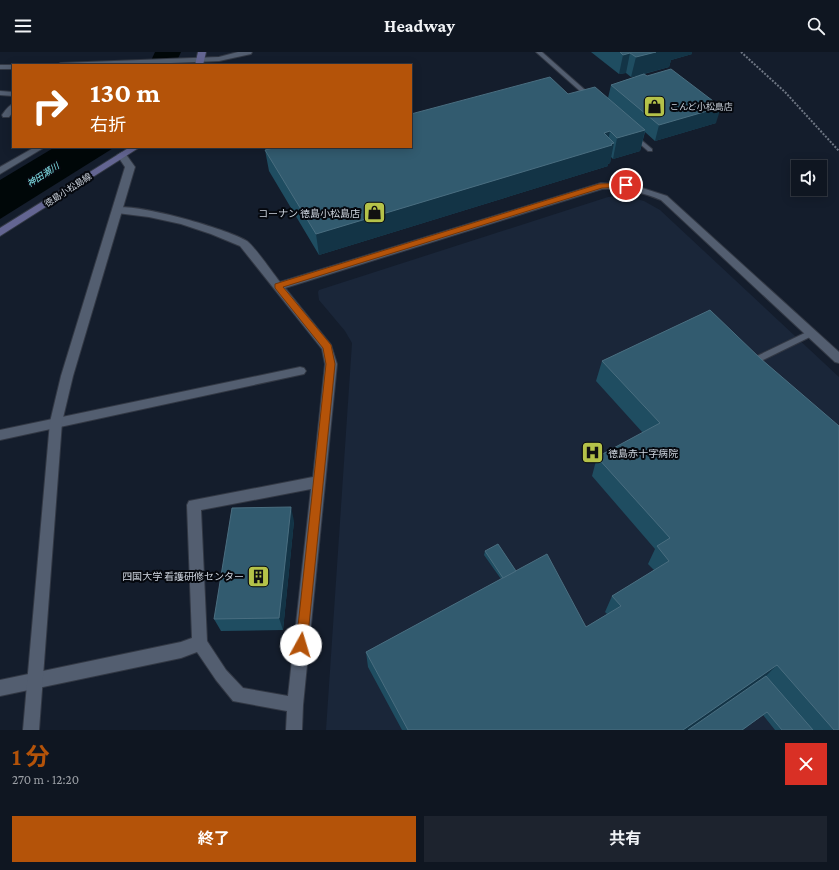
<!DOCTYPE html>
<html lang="ja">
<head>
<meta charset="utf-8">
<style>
	:root { --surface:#0f1621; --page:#1d232e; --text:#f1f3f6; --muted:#9b9fa5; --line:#2f353f; --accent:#b45309 }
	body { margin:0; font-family:"Crimson Pro","Noto Sans JP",serif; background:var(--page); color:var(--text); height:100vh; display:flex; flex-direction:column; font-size:15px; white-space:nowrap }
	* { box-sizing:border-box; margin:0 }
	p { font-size:13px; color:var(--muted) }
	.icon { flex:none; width:22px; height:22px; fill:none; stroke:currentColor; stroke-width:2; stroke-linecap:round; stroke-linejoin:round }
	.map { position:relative; height:678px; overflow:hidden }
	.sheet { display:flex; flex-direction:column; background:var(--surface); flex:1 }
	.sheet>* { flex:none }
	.guide { position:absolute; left:12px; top:12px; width:400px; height:84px; border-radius:0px; box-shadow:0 2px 10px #0003,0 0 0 1px var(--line); background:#b45309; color:#fff; overflow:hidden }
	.buttons { position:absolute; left:791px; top:108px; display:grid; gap:8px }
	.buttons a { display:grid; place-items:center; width:36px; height:36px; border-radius:0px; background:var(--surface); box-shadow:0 2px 10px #0003,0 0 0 1px var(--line); font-size:20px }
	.pin { position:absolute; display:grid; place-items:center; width:34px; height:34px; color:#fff; margin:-17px; border:2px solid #fff; border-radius:50%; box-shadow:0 1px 4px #0007 }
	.me { position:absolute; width:44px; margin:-22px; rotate:6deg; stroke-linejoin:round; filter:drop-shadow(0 0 3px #0008) }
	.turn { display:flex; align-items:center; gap:14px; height:84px; padding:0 12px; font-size:18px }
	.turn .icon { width:52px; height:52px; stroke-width:2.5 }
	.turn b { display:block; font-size:28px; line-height:34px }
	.round { display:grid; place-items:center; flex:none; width:42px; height:42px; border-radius:0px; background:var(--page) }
	.headline { display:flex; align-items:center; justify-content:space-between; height:68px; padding:0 12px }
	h1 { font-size:24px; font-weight:700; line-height:30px; color:var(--accent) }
	.cta { display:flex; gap:8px; margin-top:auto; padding:8px 12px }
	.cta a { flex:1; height:46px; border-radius:0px; background:var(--accent); color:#fff; font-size:16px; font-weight:700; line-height:46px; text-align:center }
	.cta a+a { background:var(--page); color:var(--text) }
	header { display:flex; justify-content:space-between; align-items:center; height:52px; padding:0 12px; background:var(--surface); font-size:18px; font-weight:700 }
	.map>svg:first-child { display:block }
</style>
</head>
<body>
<header><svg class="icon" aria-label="menu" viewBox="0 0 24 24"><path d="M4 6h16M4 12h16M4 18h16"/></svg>Headway<svg class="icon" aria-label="search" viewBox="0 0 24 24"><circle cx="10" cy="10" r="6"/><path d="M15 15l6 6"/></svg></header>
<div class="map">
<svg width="839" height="678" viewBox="0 0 839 678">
	<rect width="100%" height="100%" fill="#141d2c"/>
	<polygon fill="#1a2639" points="625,144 644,149 660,158 839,325 839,678 326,678 352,291 345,279 319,248 318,240 319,238 608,145"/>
	<polygon fill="#000708" points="55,95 115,95 0,167 0,128"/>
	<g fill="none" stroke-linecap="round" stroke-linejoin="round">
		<polygon fill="#000708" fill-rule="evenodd" points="155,0 181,0 175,13 149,13"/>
		<defs>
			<g id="service">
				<polygon points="536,0 542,0 593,45 593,47 589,47"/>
				<polygon points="633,81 652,97 652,99 648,99 631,84 631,82"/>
				<polygon points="811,278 815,281 814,283 759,310 753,310 747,304 751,301 757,304"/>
			</g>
			<g id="minor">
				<polygon points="238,0 252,0 251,2 219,9 123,13 57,13 61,11 219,5"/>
				<polygon points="0,13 15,13 13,13 13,17 0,17"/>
				<polygon points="0,39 13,40 13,44 0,43"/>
				<path d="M13,52V60L9,65H3L2,63C5,59 8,54 13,52Z"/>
				<polygon points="35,95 45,95 0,122 0,115"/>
				<path d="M601,131L633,133L667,144L839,300V311L835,310L661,148C641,140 623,136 602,137L285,236L331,293L337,312L303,653L302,678H286L287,659L233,649L216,628L197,600L181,606L0,644V628L181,590L192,586L187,453L189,449L313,425L325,312L322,297L240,194L211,182L181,172L149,165L117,161L112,158L114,156C134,150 228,177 247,189C255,195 272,220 280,230ZM311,437L288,644L243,636L226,618L207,589L201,458Z"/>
				<polygon points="300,315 304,316 306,319 304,322 0,388 0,378"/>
			</g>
			<polygon id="tertiary" points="122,100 125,101 135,115 73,324 62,370 39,678 23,678 50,370 61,324 125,115 117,103"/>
			<g id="secondary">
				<polygon points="198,0 206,0 203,13 195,13"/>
				<polygon points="130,95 140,95 0,184 0,176"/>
			</g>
		</defs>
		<use href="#service" stroke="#323844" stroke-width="2"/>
		<use href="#minor" stroke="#323844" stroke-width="2"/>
		<use href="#tertiary" stroke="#323844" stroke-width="2"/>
		<use href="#secondary" stroke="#323844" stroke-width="2"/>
		<polyline stroke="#6e7683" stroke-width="2" stroke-dasharray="2 1.5" stroke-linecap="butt" points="741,0 785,40 839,99"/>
		<use href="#service" fill="#535e70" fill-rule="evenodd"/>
		<use href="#minor" fill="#535e70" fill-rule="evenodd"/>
		<use href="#tertiary" fill="#535e70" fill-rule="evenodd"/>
		<use href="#secondary" fill="#636592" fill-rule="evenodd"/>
	</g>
	<g fill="#1f4d61">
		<polygon points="591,0 692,0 692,2 671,8 669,15 644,22 716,71 655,89 645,80 640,99 613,107 611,105 610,111 608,112 608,114 319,203 269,119 265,98 270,97 268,95 411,95 608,46 611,33 640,23 631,25 626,21 619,22"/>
		<polygon points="710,258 839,678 775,678 763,663 743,678 402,678 368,615 366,600 501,527 484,503 485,499 516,519 586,575 607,562 605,560 612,544 654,518 648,512 655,497 592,424 597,405 643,381 596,329 602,309"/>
		<polygon points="294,469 283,578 221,579 214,567"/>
	</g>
	<g fill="#133446">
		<polygon points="656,0 692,0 692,2 671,8 669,15 631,25 636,5"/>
		<polygon points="630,1 626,21 619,22 623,3"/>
		<polygon points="721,55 716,71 655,89 659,73"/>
		<polygon points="645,78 640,99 613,107 617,86"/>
		<polygon points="610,79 607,95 611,92 614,91 610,111 608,112 608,114 319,203 316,182"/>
		<polygon points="291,455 294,469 283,578 279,566"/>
		<polygon points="777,613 763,627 689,678 683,678"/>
		<polygon points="767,660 743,678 742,678"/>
	</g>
	<g fill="#325b6f" stroke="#4a6e80">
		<polygon points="620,0 656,0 636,5 630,1 623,3"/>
		<polygon points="671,17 721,55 659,73 611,33 644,22 647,24"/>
		<polygon points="550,25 568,42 595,35 645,78 617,86 610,79 604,81 614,91 611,92 612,93 316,182 265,98 277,95 411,95 411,62"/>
		<polygon points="710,258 761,307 839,374 839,678 834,678 777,613 683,678 408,678 366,600 547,502 586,575 621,554 612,544 669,509 657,494 670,486 597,405 660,371 602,309"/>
		<polygon points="291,455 279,566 214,567 232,456"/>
		<polygon points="498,492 516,519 503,526 485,499"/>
		<polygon points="766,624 813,678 782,678 767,660 742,678 688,678"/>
	</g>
	<polygon fill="#b45309" stroke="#753606" points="626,131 629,133 628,135 602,136 283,235 331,293 335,312 307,593 305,597 301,599 297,597 296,593 326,312 323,296 275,236 275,232 599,132"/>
	<defs>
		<symbol id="shop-square" viewBox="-11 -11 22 22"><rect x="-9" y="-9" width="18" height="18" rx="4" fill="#b5c249" stroke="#05080e"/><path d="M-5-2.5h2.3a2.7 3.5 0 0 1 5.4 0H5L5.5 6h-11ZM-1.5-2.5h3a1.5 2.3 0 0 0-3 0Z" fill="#111"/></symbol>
		<symbol id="hospital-square" viewBox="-11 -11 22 22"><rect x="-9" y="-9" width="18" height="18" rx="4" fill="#b5c249" stroke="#05080e"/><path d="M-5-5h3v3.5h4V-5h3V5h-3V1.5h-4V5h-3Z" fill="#111"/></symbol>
		<symbol id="building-square" viewBox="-11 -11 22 22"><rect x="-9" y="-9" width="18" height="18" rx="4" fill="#b5c249" stroke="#05080e"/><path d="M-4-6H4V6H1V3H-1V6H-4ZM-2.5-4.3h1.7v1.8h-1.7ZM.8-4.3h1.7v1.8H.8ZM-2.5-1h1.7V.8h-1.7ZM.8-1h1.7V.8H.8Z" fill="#111"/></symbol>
	</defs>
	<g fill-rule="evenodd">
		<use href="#shop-square" x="642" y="42" width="25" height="25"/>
		<use href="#shop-square" x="362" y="148" width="25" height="25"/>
		<use href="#hospital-square" x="580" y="388" width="25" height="25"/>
		<use href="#building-square" x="246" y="512" width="25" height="25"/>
	</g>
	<g text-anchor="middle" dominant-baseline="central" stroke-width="4" stroke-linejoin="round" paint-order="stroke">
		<g font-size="9" fill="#ccd3dd" stroke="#05080e" text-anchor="start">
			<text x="670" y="55">こんど小松島店</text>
		</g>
		<g font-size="9" font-style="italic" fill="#84e5ec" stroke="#05080e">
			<text transform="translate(43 123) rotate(-33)">神田瀬川</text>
		</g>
		<g font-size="9" fill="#ccd3dd" stroke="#05080e">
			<text transform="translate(68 138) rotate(-33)">徳島小松島線</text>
		</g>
		<g font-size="10" fill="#ccd3dd" stroke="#05080e" text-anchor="end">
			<text x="360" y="161">コーナン 徳島小松島店</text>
			<text x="608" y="401" text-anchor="start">徳島赤十字病院</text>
			<text x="244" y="524">四国大学 看護研修センター</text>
		</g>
	</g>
</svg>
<div class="buttons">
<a><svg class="icon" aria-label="sound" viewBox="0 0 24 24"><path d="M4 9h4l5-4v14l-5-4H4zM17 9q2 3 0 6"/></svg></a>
</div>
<div class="pin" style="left:626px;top:133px;background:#d93025"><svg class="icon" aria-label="arrive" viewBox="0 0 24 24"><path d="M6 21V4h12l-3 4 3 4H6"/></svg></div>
<svg class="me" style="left:301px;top:593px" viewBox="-20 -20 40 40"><circle r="19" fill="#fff"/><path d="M0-13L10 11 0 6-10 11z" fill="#b45309"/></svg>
<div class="guide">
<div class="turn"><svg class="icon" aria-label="right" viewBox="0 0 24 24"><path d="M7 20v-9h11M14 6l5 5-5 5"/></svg><div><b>130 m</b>右折</div></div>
</div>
</div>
<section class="sheet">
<div class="headline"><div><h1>1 分</h1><p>270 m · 12:20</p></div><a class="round" style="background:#d93025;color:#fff"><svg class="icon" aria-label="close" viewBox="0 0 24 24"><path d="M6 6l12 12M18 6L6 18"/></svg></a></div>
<div class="cta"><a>終了</a><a>共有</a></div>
</section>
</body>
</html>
